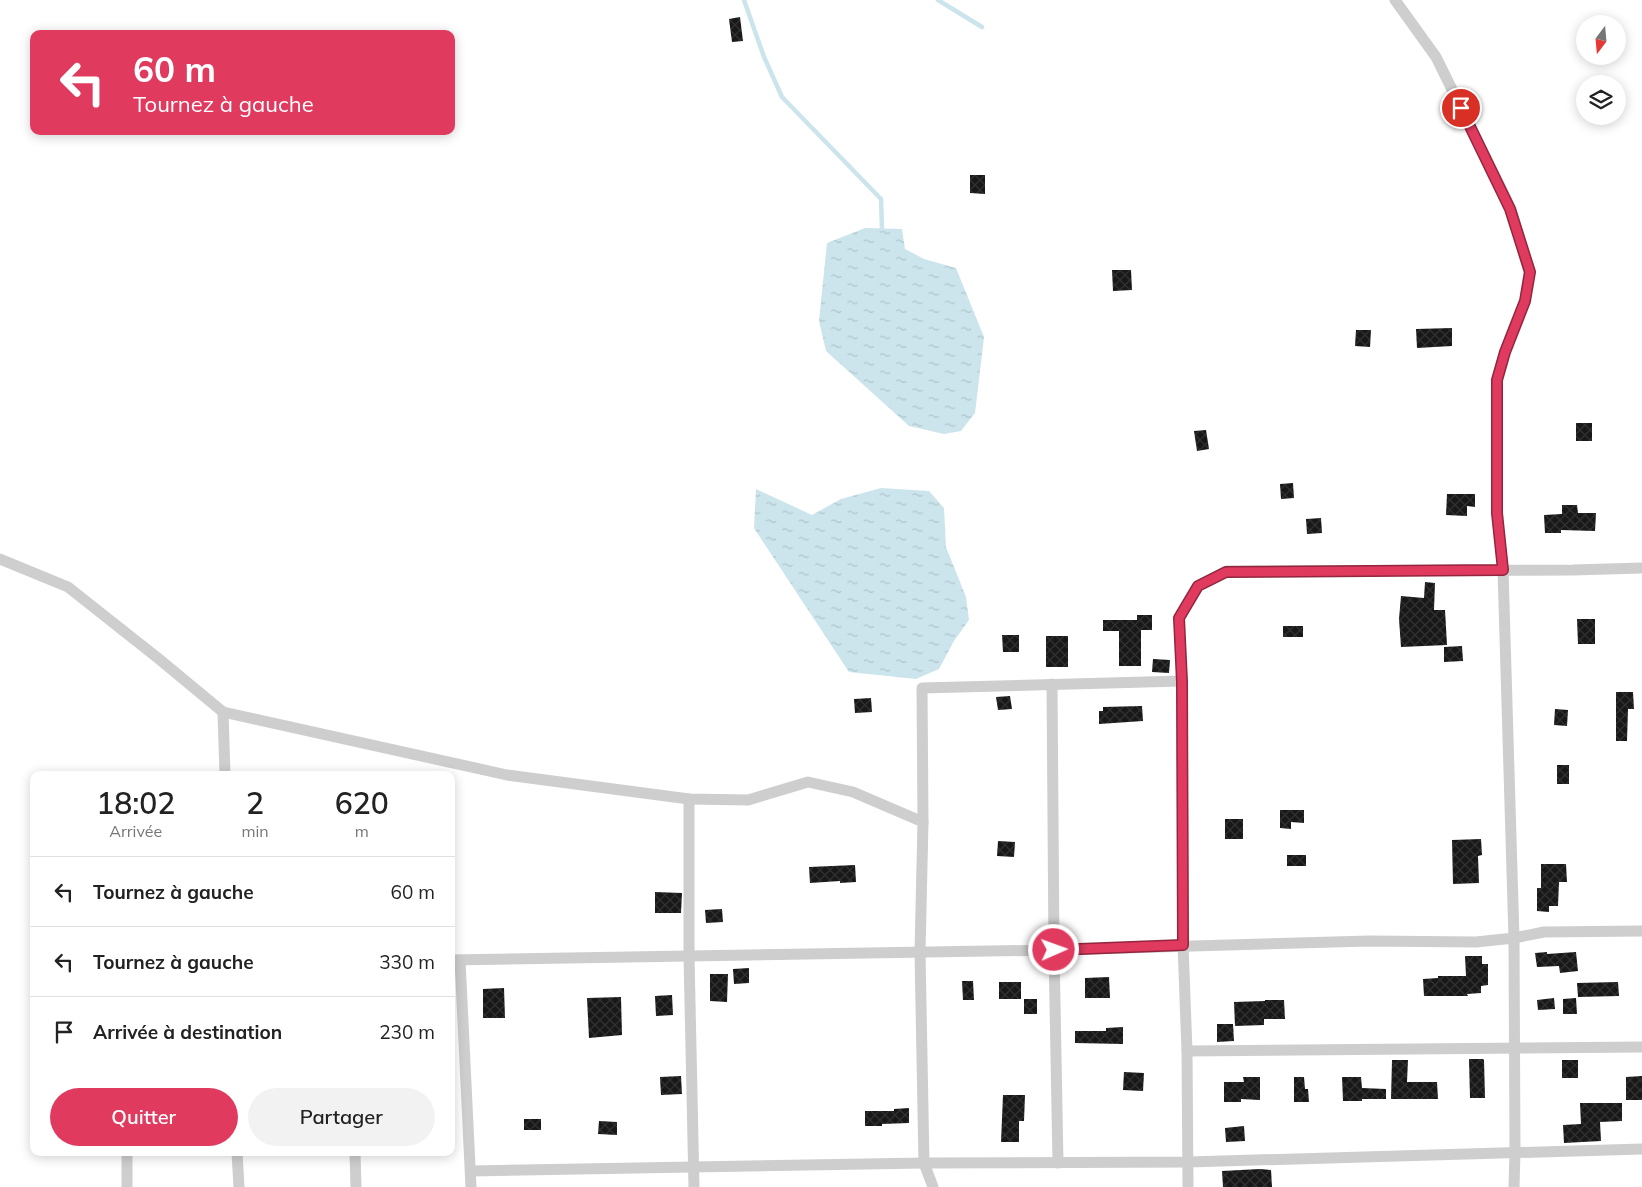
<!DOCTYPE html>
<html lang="fr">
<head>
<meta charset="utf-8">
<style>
	:root { --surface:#fff; --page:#f2f2f2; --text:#222; --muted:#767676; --line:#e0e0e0; --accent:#e03a5f }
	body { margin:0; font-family:Mulish,sans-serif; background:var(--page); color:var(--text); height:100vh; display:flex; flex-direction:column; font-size:19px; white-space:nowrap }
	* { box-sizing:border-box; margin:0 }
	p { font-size:16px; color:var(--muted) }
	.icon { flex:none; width:28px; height:28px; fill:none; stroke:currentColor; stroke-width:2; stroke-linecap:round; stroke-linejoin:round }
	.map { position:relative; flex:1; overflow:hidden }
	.side { position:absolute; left:30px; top:771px; width:425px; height:385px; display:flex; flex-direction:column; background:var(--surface); border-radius:10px; box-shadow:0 2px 12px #0003 }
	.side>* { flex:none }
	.banner { position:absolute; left:30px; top:30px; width:425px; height:105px; border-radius:10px; box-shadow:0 2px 12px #0003; background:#e03a5f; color:#fff; overflow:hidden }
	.needle { width:32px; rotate:196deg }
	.controls { position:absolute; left:1576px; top:15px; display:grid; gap:10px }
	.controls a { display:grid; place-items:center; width:50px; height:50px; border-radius:50%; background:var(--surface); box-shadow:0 2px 12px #0003; font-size:25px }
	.pin { position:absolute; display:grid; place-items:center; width:42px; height:42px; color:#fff; margin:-21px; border:2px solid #fff; border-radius:50%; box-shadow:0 1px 5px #0007 }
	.me { position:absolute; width:55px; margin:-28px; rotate:88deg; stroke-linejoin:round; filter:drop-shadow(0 0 4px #0008) }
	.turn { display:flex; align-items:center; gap:18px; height:105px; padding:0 20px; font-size:22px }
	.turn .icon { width:65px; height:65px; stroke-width:2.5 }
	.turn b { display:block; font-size:35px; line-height:42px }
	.eta { display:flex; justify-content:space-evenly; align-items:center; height:85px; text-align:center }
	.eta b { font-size:30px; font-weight:600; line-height:35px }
	.cta { display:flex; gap:10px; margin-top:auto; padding:10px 20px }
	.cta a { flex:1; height:58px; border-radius:30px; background:var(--accent); color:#fff; font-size:20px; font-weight:600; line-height:58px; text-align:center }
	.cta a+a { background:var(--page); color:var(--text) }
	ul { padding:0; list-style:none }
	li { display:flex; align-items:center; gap:15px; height:70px; padding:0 20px; border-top:1px solid var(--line) }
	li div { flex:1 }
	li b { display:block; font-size:19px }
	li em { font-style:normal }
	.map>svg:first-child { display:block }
</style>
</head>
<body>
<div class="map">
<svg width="1642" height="1187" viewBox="0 0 1642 1187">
	<defs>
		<pattern id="water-ripples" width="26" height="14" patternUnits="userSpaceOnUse" patternTransform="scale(1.25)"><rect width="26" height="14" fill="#cce4ec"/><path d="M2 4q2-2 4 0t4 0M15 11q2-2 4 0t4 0" fill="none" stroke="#b0c4cb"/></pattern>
		<pattern id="building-cross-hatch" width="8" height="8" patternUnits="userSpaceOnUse" patternTransform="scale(1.25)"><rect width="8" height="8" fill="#181818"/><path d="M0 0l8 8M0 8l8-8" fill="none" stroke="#313131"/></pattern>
	</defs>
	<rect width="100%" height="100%" fill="#fff"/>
	<g fill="url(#water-ripples)">
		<polygon points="865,228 902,229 905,249 924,259 956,268 984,337 975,413 961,431 944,434 909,426 826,351 819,321 827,243"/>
		<polygon points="881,488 929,491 944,508 946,547 966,597 969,620 954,641 939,669 916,679 849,672 754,528 756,489 812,515 841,499"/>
	</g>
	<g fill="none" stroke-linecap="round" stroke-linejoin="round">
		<g stroke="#cce4ec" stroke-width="4.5">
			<polyline points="744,0 764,57 782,97 881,199 882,229"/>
			<polyline points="938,0 982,27"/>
		</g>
	</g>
	<g fill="url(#building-cross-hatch)">
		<polygon points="740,17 743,41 732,42 729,19"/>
		<polygon points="970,175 985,175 985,194 970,193"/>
		<polygon points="1112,270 1131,270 1132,290 1113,291"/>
		<polygon points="1452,328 1452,346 1417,348 1416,329"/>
		<polygon points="1356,330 1371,330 1370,347 1355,346"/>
		<rect x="1576" y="423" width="16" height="18"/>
		<polygon points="1206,430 1209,449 1197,451 1194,431"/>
		<polygon points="1293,483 1294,498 1281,499 1280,484"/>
		<polygon points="1447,494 1475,494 1475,507 1467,506 1467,516 1446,515"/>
		<polygon points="1562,505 1577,505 1578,513 1596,513 1595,531 1561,530 1561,533 1545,533 1544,515 1562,514"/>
		<polygon points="1321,518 1322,533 1307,534 1306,519"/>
		<polygon points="1425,582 1435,583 1434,610 1445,610 1447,645 1401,647 1399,619 1401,596 1424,598"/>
		<polygon points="1137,615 1152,615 1152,630 1141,630 1141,666 1119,666 1119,631 1103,631 1103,620 1137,620"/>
		<polygon points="1577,619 1595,619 1595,644 1578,644"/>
		<rect x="1283" y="626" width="20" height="11"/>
		<polygon points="1002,635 1019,635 1019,652 1003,652"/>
		<rect x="1046" y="636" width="22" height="31"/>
		<polygon points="1462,646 1463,661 1444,662 1444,647"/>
		<polygon points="1153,659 1170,660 1169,673 1152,672"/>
		<polygon points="1616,692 1633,692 1634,709 1628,709 1627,741 1616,741"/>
		<polygon points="1010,696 1012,709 998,710 996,697"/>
		<polygon points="871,698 872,712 855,713 854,699"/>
		<polygon points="1142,706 1143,721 1099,724 1099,711 1103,711 1103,707"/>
		<polygon points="1555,709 1568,710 1567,726 1554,725"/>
		<rect x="1557" y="765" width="12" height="19"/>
		<polygon points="1280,810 1304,810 1304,823 1291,822 1291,829 1280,828"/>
		<rect x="1225" y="819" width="18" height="20"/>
		<polygon points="1481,839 1482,855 1478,856 1479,883 1453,884 1452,840"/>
		<polygon points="998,841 1015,842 1014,857 997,856"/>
		<rect x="1287" y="855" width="19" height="11"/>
		<polygon points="1541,864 1566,864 1567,882 1559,882 1558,906 1549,906 1549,912 1537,911 1537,888 1541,888"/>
		<polygon points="855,865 856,882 840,883 840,881 810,883 809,867"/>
		<polygon points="655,892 682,893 681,913 655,913"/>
		<polygon points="722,909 723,922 706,923 705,910"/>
		<polygon points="1547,952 1547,954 1576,952 1578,971 1560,973 1559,966 1537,967 1535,953"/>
		<polygon points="1465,956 1482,956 1482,964 1488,964 1488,985 1481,986 1481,993 1467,994 1468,996 1424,996 1423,979 1438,978 1438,976 1466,976"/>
		<polygon points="749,968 749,983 734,984 733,969"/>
		<polygon points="710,974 728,974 727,1002 710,1001"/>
		<polygon points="1109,977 1110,998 1085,998 1085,978"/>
		<polygon points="962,981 973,981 974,1000 963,1000"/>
		<rect x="999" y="982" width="22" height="17"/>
		<polygon points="1618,982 1619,996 1578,997 1577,983"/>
		<polygon points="504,988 505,1018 483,1018 483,989"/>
		<polygon points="672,995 673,1015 656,1016 655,996"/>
		<polygon points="621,997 622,1035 589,1038 587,998"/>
		<polygon points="1554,998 1555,1009 1538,1010 1537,1000"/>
		<polygon points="1576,998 1577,1014 1563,1014 1563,999"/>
		<rect x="1024" y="999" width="13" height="15"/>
		<polygon points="1265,1000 1284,1000 1285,1019 1264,1019 1264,1025 1235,1026 1234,1002 1265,1001"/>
		<polygon points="1217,1024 1233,1024 1234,1041 1217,1042"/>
		<polygon points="1123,1027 1123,1044 1075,1043 1075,1031 1106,1031 1106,1028"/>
		<polygon points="1469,1059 1483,1059 1484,1060 1485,1098 1470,1098"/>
		<polygon points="1392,1060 1408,1060 1407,1082 1437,1082 1438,1099 1391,1099"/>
		<rect x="1562" y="1060" width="16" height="18"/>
		<polygon points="1124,1072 1144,1073 1143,1091 1123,1090"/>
		<polygon points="681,1076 682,1094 661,1095 660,1077"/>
		<polygon points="1642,1076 1642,1100 1626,1100 1626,1077"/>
		<polygon points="1243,1077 1260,1077 1260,1100 1241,1099 1241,1102 1224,1102 1224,1082 1244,1082"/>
		<polygon points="1294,1077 1304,1077 1305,1089 1308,1089 1309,1102 1294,1102"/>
		<polygon points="1342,1077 1361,1077 1362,1088 1386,1089 1386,1099 1362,1099 1362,1101 1343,1101"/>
		<polygon points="1003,1095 1025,1095 1024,1121 1019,1121 1019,1142 1001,1142"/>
		<polygon points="1580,1103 1622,1103 1622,1121 1600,1122 1601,1141 1564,1143 1563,1125 1581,1124"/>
		<polygon points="909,1108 909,1123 882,1124 882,1126 865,1126 865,1111 894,1111 894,1109"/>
		<rect x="524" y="1119" width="17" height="11"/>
		<polygon points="599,1121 617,1122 617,1135 598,1134"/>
		<polygon points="1244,1126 1245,1141 1226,1142 1225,1128"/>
		<polygon points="1260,1169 1271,1170 1272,1187 1223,1187 1222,1171"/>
	</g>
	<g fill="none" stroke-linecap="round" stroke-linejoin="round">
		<g stroke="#cecece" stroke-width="11">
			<polyline points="1395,0 1436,57 1511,209 1529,272 1525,301 1505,352 1497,380 1497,513 1503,570 1514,938 1515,1152 1514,1187"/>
			<polyline points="0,559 68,587 159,659 223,712 507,775 689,799 748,800 808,782 853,792 923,822"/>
			<polyline points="1052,684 1054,950 1058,1163"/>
			<polyline points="223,712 225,775"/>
			<polyline points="689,799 689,956 694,1187"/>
			<polyline points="451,960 1054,950 1369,941 1476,942 1514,938 1544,932 1642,931"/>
			<polyline points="460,960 471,1187"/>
			<polyline points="1187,1051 1642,1047"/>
			<polyline points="127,1152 127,1187"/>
			<polyline points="237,1152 239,1187"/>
			<polyline points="355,1152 356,1187"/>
			<polyline points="471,1171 924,1163 1188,1162 1642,1149"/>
			<polyline points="933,1187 924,1163 920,952 923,822 922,688 1182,681"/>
			<polyline points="1188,1187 1187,1051 1183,945 1182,681 1179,618 1198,586 1226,571 1573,570 1642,568"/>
		</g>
	</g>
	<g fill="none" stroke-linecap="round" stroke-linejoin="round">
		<defs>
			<polyline id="route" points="1054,950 1183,945 1182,682 1179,618 1198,586 1226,572 1503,570 1497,513 1497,380 1505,352 1525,301 1530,272 1510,209 1461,108"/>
		</defs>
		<use href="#route" stroke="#92263e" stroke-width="12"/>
		<use href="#route" stroke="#e03a5f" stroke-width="9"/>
	</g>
</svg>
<div class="controls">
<a><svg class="needle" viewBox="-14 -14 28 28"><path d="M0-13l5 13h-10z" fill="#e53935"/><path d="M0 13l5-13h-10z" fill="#767676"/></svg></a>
<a><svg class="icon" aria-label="layers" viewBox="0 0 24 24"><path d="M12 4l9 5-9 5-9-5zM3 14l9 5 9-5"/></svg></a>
</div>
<div class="pin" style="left:1461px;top:108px;background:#d93025"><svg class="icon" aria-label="arrive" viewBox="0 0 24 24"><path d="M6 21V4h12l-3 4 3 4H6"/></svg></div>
<svg class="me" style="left:1054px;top:950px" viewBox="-20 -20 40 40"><circle r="17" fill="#e03a5f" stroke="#fff" stroke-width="3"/><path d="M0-11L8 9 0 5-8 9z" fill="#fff"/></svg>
<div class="banner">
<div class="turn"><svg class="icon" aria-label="left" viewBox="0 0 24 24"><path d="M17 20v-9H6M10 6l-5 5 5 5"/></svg><div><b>60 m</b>Tournez à gauche</div></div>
</div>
<section class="side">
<div class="eta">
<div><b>18:02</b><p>Arrivée</p></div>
<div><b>2</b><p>min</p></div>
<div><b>620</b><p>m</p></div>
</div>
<ul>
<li><svg class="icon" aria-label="left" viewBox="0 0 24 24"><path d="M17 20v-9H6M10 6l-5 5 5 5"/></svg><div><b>Tournez à gauche</b></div><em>60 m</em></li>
<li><svg class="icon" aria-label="left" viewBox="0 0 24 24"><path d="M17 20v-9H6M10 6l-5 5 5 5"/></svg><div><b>Tournez à gauche</b></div><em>330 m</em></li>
<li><svg class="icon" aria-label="arrive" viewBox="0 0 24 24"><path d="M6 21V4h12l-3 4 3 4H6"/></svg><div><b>Arrivée à destination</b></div><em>230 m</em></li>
</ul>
<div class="cta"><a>Quitter</a><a>Partager</a></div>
</section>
</div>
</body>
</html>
